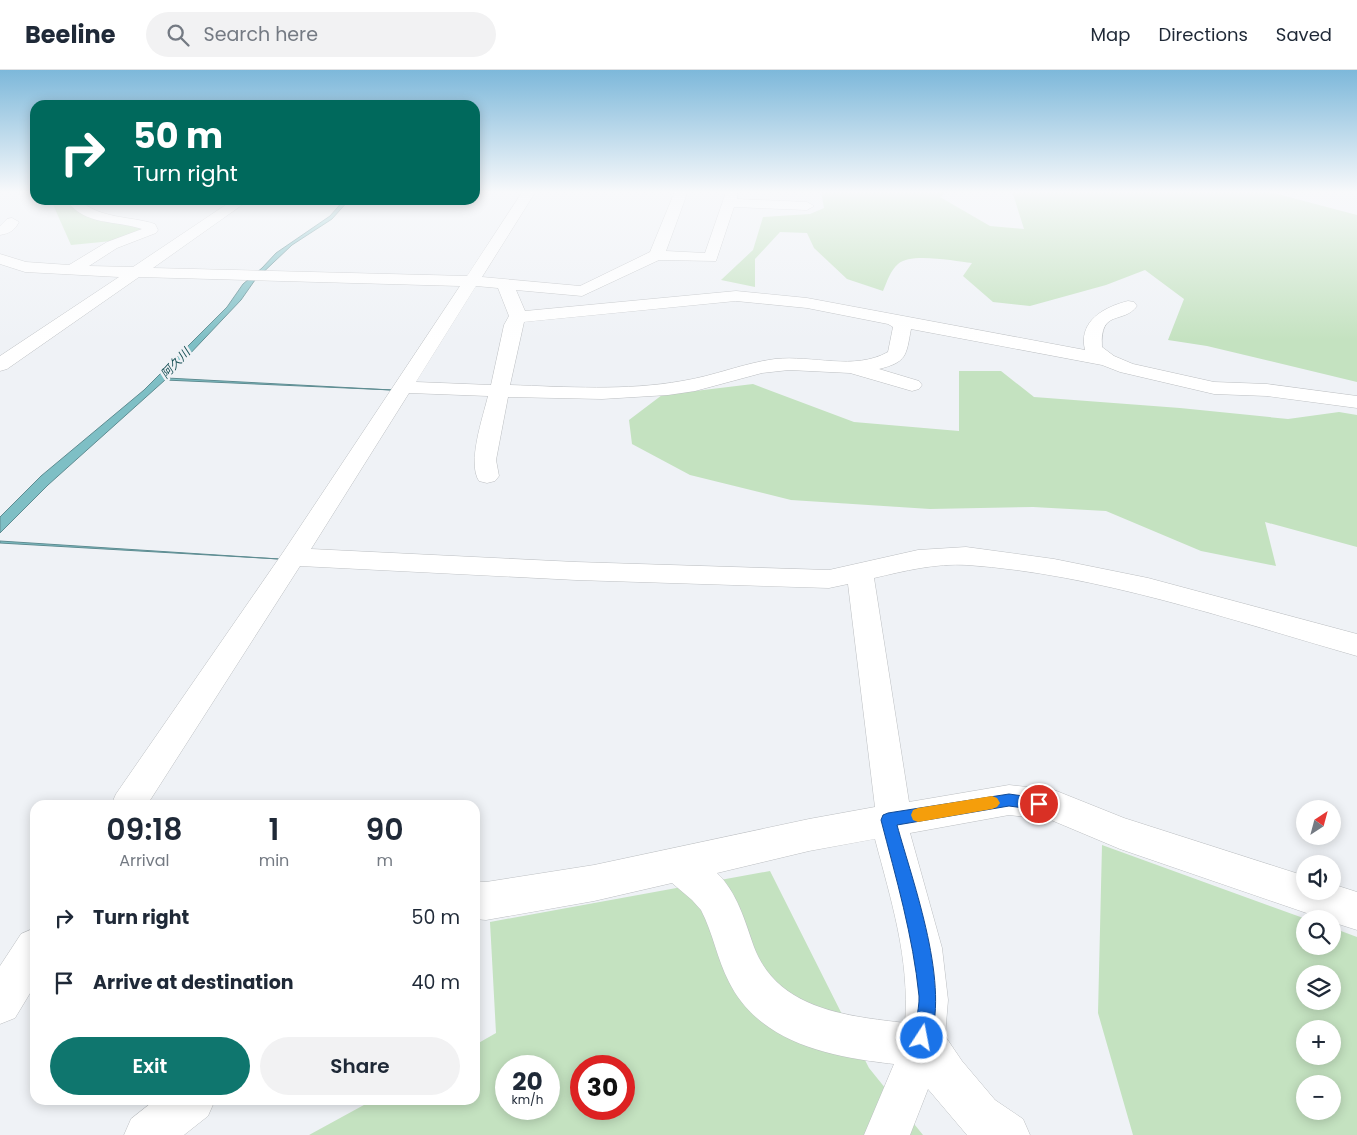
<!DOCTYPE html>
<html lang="en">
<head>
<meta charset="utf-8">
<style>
	:root { --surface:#fff; --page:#f2f2f3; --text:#1f2937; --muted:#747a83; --line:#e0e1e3; --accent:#0f766e }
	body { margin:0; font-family:Poppins,"Noto Sans JP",sans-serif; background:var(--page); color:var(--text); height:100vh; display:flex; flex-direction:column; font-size:19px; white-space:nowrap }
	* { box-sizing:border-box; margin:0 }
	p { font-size:16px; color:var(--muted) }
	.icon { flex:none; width:28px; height:28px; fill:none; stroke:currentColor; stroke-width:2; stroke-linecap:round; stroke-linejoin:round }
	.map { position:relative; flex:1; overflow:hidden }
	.sheet { position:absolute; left:30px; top:730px; width:450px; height:305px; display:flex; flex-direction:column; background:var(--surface); border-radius:15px; box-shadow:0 2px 12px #0003 }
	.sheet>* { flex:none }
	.banner { position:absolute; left:30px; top:30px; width:450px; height:105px; border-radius:15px; box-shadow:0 2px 12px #0003; background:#00695c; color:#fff; overflow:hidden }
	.needle { width:32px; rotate:36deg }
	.fabs { position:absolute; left:1296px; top:730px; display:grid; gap:10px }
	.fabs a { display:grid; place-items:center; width:45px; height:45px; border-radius:50%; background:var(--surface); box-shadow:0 2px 12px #0003; font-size:25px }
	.speed { position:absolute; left:495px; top:985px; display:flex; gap:10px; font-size:25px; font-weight:700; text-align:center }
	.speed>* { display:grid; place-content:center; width:65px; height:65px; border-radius:50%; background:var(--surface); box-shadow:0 2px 12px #0003; line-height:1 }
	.speed small { font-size:12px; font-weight:400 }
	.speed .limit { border:8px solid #d22; background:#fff; color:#111 }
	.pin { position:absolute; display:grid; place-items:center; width:42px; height:42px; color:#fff; margin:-21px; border:2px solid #fff; border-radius:50%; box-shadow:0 1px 5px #0007 }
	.me { position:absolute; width:55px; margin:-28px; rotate:11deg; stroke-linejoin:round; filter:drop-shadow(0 0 4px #0008) }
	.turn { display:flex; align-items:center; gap:18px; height:105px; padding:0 20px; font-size:22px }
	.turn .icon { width:65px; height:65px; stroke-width:2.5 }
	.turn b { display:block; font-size:35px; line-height:42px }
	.eta { display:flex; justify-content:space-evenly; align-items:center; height:85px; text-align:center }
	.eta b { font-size:30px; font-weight:600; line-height:35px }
	.cta { display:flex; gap:10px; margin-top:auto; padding:10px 20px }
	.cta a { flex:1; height:58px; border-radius:30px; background:var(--accent); color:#fff; font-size:20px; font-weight:600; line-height:58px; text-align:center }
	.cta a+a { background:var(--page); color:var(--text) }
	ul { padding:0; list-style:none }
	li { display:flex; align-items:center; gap:15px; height:65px; padding:0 20px }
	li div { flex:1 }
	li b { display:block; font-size:19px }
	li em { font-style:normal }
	header { display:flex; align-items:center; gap:30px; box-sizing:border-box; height:70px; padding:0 25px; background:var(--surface); border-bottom:1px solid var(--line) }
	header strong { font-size:24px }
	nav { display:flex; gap:28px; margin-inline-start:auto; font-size:18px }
	.search { width:350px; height:45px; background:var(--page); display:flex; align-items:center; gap:12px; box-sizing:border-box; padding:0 18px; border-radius:28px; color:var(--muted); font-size:19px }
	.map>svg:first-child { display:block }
</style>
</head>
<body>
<header>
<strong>Beeline</strong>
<div class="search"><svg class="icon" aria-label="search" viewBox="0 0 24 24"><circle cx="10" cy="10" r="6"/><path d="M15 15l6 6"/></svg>Search here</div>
<nav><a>Map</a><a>Directions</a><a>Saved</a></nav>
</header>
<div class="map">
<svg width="1357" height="1065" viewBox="0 0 1357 1065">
	<rect width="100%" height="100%" fill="#eff2f6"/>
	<g fill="#c4e2c0" fill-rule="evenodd">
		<path d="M821,121H949L940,127L990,156L1024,159L1012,121H1266L1357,145V312L1207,276L1168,270L1184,229L1145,200L1106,215L1030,236L993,232L963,206L972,193C955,191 910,182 898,194C890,201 887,212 883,221L847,209L814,178L807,163L780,162L755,189V217L721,210L753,180L763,147L810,144L824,138Z"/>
		<path d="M51,130H69C76,149 127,151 146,159L122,170L71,175Z"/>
		<polygon points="959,301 1001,301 1034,327 1180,338 1288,349 1339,342 1357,345 1357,477 1265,452 1276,496 1201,481 1106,441 1033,437 930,439 791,430 690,405 632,374 629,350 662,325 753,314 854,352 959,361"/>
		<path d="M1102,775L1306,849L1305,876H1332L1333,858L1357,867V1065H1133L1098,943ZM1305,904H1332V931H1305ZM1305,959H1332V986H1305ZM1305,1014H1332V1041H1305Z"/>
		<path d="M770,801L869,998L923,1065H309L373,1030H475V975L496,963L490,852ZM506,996H549V1039H506ZM581,996H624V1039H581Z"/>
	</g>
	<g fill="#7ebfc5" stroke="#5e8c91">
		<polygon points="344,130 349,130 332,149 292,175 255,210 241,230 167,308 392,320 165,310 48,415 0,463 0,447 41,406 144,320 227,237 243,214 262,198 276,183 330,146"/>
		<polygon points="0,471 279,489 0,473"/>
	</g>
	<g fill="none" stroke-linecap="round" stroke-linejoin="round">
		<defs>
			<g id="minor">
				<path d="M523,121H536L482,207L580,216L650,182L675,121H688L666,181L705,183L725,125L722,121H737V129L807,132L814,136L807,140L734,137L716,191L659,190L582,226L516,220L525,241L736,221L807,228L1085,280C1078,251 1104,237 1128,231L1134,232L1137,236C1123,255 1100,238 1102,277L1114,286L1133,294L1214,312L1267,314L1357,326V338L1267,326L1214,324L1120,302L1102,295L911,259C906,286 907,292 879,299L919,311L922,315L919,319L912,321L850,303L789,300L762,303L695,321L668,325L602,329L508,327L496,390L499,406L495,411L487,413L479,411C467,393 483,347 488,326L409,323L311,479L576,492L829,500L918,480L966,477L1054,489L1148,508L1357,564V586C1231,550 1098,504 967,495C936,493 904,501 874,508L909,732L1009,715L1054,720L1124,748L1305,806V821H1332V814L1357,822V860L1332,852V849H1324L1120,779L1051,750L1009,745L910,763L942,878L948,930L945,966L962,991L995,1030L1023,1049L1030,1065H967L928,1019L910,1065H864L894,994C832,987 760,974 729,912C717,889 713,863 701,840L692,830L672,813L594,831L486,850L475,849V811L486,812L594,795L809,749L875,737L848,514L829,518L576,510L300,496L147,735H111L116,724L284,481L460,216L139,207L7,299L0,301V286L119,207L25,202L0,194V184L26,192L69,195L107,172L142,159C115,150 85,156 66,130H80C99,149 131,146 155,154L158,160L156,163L117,178L89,196L133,197L233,130H249L153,198L467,206ZM476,216L498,218L509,246L504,255L491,315L416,312ZM736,231L807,238L888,254L893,257L888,282C854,301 813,285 775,289C744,293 714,306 682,311C626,321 567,317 510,315L524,252ZM875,769C891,830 910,889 905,953C848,946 778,940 754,877C745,851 737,822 717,803L809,781Z"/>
				<path d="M12,148L19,152C14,161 10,163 0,165V156L7,149Z"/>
				<polygon points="35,858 35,915 15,948 0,954 0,896 21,864"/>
				<polygon points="155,1030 215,1030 208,1046 184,1065 124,1065 131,1049"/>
			</g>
		</defs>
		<use href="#minor" stroke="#bcbfc2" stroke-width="1"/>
		<use href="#minor" fill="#fff" fill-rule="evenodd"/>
	</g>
	<linearGradient id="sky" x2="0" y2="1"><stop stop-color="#7db8da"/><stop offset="0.45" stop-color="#f8f9fb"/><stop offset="1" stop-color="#f8f9fb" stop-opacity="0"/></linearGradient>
	<rect width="1357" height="271" fill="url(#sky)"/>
	<path fill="#1a73e8" stroke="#114b97" d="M1009,724L1044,729L1046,734L1044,738L1039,740L1009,736L897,755C913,813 952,918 928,975L922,977L916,975C911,963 920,941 919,926C913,866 896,808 881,750L883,745L888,743Z"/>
	<polygon fill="#f59e0b" points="992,726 997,728 1000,733 997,737 992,739 918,752 913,750 911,745 913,740 918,738"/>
	<g text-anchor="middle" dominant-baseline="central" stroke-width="5" stroke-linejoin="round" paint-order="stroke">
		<g font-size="12" font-style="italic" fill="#164f54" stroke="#eff2f6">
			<text transform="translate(175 293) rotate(-47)">阿久川</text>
		</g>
	</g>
</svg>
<div class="fabs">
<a><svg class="needle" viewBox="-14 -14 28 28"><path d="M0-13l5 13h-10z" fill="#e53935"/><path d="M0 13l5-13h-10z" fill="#747a83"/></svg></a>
<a><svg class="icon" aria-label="sound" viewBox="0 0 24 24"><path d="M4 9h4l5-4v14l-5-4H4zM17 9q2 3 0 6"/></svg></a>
<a><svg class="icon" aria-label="search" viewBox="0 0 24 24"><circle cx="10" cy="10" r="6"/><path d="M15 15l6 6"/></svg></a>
<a><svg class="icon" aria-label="layers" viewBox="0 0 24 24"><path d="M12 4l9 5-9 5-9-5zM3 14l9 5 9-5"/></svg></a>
<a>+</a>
<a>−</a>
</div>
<div class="speed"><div>20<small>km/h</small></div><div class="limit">30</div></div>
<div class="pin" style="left:1039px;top:734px;background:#d93025"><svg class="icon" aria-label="arrive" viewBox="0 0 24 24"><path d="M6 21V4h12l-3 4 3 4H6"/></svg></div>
<svg class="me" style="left:922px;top:968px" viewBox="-20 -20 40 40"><circle r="17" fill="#1a73e8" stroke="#fff" stroke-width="3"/><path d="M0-11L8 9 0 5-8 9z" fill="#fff"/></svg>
<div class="banner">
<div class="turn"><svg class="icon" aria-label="right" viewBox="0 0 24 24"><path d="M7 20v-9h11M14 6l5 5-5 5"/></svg><div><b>50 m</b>Turn right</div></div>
</div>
<section class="sheet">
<div class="eta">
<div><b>09:18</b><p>Arrival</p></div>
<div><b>1</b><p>min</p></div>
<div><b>90</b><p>m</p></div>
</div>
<ul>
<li><svg class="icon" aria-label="right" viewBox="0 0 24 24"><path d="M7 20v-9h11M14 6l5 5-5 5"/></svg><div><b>Turn right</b></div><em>50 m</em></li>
<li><svg class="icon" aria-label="arrive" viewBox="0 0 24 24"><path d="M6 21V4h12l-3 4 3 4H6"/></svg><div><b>Arrive at destination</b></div><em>40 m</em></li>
</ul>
<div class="cta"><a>Exit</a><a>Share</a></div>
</section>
</div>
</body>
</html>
